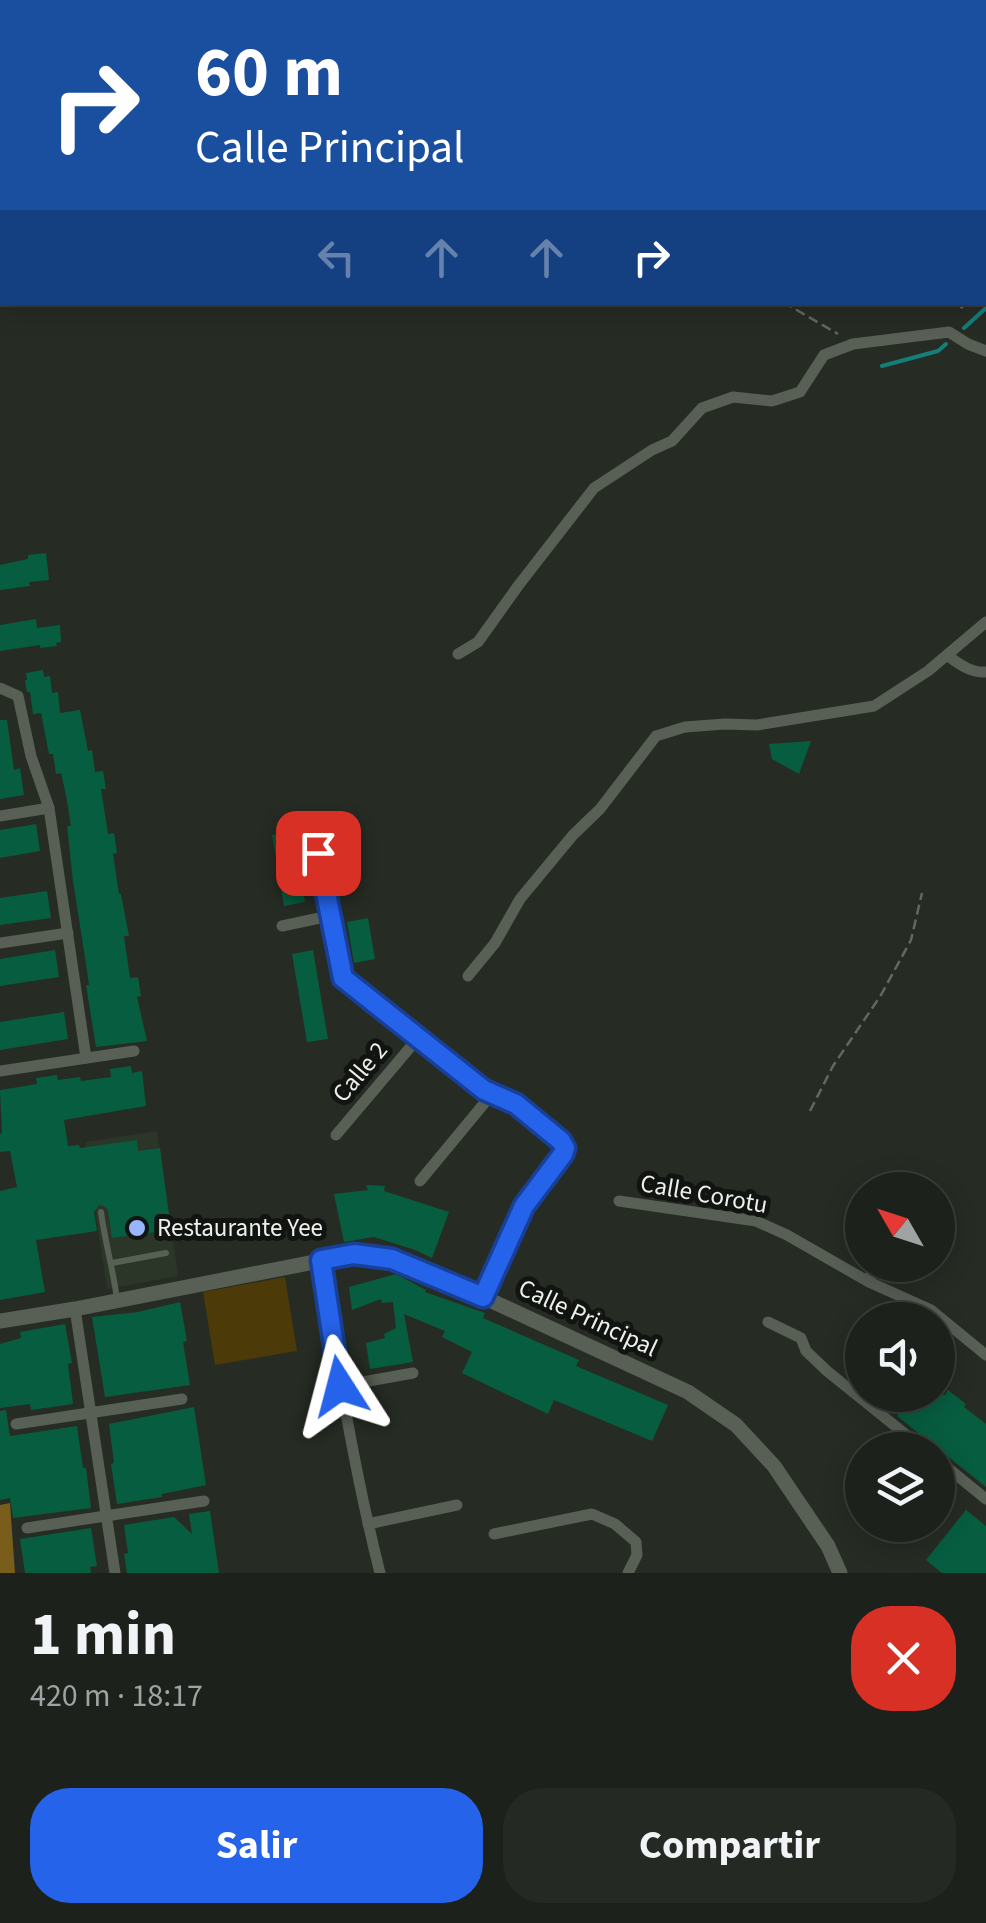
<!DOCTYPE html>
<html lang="es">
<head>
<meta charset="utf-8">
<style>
	:root { --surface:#1c211b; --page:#252924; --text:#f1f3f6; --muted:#a0a3a3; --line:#3a3e3a; --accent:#2563eb }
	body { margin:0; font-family:"Source Sans 3",sans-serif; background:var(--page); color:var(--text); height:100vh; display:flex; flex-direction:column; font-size:38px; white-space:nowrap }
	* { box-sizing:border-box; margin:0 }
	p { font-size:32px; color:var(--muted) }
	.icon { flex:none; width:55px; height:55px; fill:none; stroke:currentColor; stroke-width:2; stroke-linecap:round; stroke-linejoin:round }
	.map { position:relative; height:1573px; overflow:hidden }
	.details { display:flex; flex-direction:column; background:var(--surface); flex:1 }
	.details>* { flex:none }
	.hud { position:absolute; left:0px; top:0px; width:988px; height:305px; box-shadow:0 5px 25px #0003,0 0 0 2px var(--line); background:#1a4fa0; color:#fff; overflow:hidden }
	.needle { width:65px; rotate:309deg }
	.controls { position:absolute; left:845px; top:1172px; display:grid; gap:20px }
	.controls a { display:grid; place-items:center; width:110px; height:110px; border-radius:50%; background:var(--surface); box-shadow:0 5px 25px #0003,0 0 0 2px var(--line); font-size:50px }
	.pin { position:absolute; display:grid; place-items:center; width:85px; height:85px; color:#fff; margin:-42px; border-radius:20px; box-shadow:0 5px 15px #0006 }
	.me { position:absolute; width:110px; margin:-55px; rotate:351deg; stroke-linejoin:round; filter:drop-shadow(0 0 8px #0008) }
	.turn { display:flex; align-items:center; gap:35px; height:210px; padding:0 30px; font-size:45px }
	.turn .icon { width:130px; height:130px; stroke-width:2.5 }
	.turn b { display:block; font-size:70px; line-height:85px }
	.lanes { display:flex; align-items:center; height:95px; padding:0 30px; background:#0003; justify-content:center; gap:50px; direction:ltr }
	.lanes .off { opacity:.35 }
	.round { display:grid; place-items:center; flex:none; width:105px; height:105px; border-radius:40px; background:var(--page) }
	.headline { display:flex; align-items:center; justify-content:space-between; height:170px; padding:0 30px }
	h1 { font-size:60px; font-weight:700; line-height:75px }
	.primary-button { display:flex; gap:20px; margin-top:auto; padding:20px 30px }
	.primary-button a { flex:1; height:115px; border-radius:40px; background:var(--accent); color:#fff; font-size:40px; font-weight:700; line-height:115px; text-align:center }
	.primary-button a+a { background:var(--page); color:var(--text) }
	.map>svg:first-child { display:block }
</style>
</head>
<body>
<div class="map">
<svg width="986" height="1573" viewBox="0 0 986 1573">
	<rect width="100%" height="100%" fill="#262c24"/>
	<polygon fill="#2c3628" points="157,1131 178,1276 107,1289 85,1142"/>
	<polygon fill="#4c3a09" points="285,1277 297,1351 215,1365 203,1292"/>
	<polygon fill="#785d1b" points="10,1503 15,1573 0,1573 0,1505"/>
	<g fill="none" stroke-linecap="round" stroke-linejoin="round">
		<g stroke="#147e78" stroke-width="4">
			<polyline points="964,328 986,308"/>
			<polyline points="882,366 938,351 946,344"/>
		</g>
		<polyline stroke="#147e78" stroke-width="25" points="985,22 986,23"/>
	</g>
	<g fill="#075d40">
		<polygon points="46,553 49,580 29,582 30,586 0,590 0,565 28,559 28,555"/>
		<polygon points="36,619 37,628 60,625 61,642 56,643 57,646 40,648 40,645 0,651 0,625"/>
		<polygon points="43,670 44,677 50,676 52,693 58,692 60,713 80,710 88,751 92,750 95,772 103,771 106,789 101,789 108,834 114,833 117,853 113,854 119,894 121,894 129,936 124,936 130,978 138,977 141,996 137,997 147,1041 96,1047 86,985 89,985 86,964 73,881 67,826 71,826 66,795 61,773 56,774 53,754 49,754 41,713 33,714 30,692 27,692 25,680 27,680 26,673"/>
		<polygon points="0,720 7,720 14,770 20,768 24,795 0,799"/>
		<polygon points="811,741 799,774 772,759 769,744"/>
		<polygon points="36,824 40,851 0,858 0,830"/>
		<polygon points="292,831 305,902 284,906 272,835"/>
		<polygon points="47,891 51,918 0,925 0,898"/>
		<polygon points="368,918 375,959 354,963 347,922"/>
		<polygon points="55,950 59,977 0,986 0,959"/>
		<polygon points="313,950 328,1039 307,1042 292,954"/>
		<polygon points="64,1012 68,1039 0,1050 0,1022"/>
		<polygon points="131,1066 132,1073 142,1071 146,1106 64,1120 68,1146 79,1145 80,1148 137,1140 138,1151 160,1148 171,1230 112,1238 108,1210 104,1206 99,1205 94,1212 97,1231 36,1240 45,1292 0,1300 0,1191 17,1187 10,1151 0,1152 0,1134 2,1133 0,1090 37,1084 36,1078 57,1075 58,1080 80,1077 81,1081 111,1077 110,1069"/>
		<polygon points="366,1185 385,1186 384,1191 449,1212 432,1258 415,1250 374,1237 344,1242 334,1194 368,1190"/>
		<polygon points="396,1274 426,1290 425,1292 485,1313 483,1318 579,1360 576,1366 668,1405 652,1441 554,1400 548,1414 462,1373 472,1352 442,1337 445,1331 404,1314 413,1362 370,1369 366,1343 385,1338 384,1334 396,1328 393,1302 382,1303 381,1299 352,1310 349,1287"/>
		<polygon points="180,1302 187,1341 183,1342 190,1385 105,1397 92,1317 138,1312"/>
		<polygon points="65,1324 72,1363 68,1364 73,1404 31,1410 30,1404 0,1408 0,1344 21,1338 20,1332"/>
		<polygon points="948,1390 966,1404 964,1407 986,1424 986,1487 897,1416 913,1395 945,1395"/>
		<polygon points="194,1407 206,1485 162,1494 162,1497 117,1504 111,1464 114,1463 109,1424"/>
		<polygon points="6,1410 10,1436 77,1426 83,1468 86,1468 91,1508 13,1518 10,1498 0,1500 0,1411"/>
		<polygon points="966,1510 986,1526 986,1573 942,1573 926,1560"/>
		<polygon points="210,1511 219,1573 127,1573 124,1554 128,1553 124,1525 174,1517 192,1534 189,1514"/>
		<polygon points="91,1528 97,1566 90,1567 91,1573 25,1573 20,1539"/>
	</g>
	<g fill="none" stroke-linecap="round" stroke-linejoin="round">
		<g stroke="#626760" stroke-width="2.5" stroke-dasharray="10 5" stroke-linecap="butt">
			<polyline points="596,0 601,2"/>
			<polyline points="985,217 986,218"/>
			<polyline points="783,302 838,334"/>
			<polyline points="955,302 964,309"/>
			<polyline points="810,1111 833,1066 881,995 911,940 922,893"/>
		</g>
		<g stroke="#585f55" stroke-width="6">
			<path d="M101,1212C105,1242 113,1269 117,1299"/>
			<polyline points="112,1263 166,1253"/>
		</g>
		<g stroke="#585f55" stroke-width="11">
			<polyline points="891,0 896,2"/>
			<polyline points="226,2 230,0"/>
			<polyline points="972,2 975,0"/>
			<polyline points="985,59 986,60"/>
			<polyline points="458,654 478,642 518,586 594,488 652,450 672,441 702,408 733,397 772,401 800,392 824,355 853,344 949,332 968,344 986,351"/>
			<path d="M948,656C959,664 971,673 986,672"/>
			<polyline points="0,688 18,696 31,756 49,808 86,1058"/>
			<polyline points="0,816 49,808"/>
			<polyline points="312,821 329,916 343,977 484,1090 516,1104 561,1141 565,1148 563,1155 524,1206 483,1297"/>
			<polyline points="282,926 329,916"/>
			<polyline points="0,943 68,933"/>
			<polyline points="468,976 495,943 520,899 573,835 600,809 656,736 685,727 725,724 757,725 874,706 928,671 986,622"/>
			<polyline points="0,1071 134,1051"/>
			<polyline points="336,1135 419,1037"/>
			<polyline points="420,1181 492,1094"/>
			<polyline points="619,1201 756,1221 787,1235 869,1282 931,1310 986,1355"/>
			<path d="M321,1260C337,1365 354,1470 380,1573"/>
			<polyline points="869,1282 873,1265"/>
			<polyline points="75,1309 115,1573"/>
			<polyline points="768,1322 801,1338 806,1351 827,1371 925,1450"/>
			<polyline points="341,1386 413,1373"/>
			<polyline points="16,1424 182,1399"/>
			<polyline points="938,1460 986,1499"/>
			<polyline points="368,1524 457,1505"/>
			<polyline points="27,1528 204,1501"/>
			<polyline points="494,1534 592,1514 615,1524 636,1542 637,1555 628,1573"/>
		</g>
		<polyline stroke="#585f55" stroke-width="15" points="0,1321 75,1309 355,1254 392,1259 483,1297 688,1392 736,1425 774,1466 828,1546 840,1573"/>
	</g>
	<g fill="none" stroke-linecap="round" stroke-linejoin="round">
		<defs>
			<polyline id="route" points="318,853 343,978 484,1090 516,1104 561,1141 565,1148 563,1154 524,1206 483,1297 392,1259 354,1254 321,1260 340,1386"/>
		</defs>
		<use href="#route" stroke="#184099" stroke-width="25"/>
		<use href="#route" stroke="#2563eb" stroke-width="18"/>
	</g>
	<circle fill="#97b6fd" stroke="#111410" stroke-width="4" cx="137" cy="1228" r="10"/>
	<g text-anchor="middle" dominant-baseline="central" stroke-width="10" stroke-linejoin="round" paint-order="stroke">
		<g font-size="25" fill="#ecf1eb" stroke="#111410">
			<text transform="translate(360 1072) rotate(-50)">Calle 2</text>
			<text transform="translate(704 1194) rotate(10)">Calle Corotu</text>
			<text transform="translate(588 1318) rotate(25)">Calle Principal</text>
		</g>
		<g font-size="25" fill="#ecf1eb" stroke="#111410" text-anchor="start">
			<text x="157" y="1228">Restaurante Yee</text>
		</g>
	</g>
</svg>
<div class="controls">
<a><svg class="needle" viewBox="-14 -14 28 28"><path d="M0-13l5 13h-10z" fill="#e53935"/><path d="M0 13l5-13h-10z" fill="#a0a3a3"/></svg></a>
<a><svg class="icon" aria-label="sound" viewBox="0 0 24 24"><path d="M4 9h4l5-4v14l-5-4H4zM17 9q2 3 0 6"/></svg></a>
<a><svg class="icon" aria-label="layers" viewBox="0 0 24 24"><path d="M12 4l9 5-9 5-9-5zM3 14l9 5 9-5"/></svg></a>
</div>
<div class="pin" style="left:318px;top:853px;background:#d93025"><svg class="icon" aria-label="arrive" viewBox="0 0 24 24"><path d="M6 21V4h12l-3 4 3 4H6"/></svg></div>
<svg class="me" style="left:340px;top:1386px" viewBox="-20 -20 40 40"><path d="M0-17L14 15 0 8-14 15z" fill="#2563eb" stroke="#fff" stroke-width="4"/></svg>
<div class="hud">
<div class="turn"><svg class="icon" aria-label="right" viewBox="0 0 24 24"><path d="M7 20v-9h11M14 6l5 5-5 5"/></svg><div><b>60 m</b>Calle Principal</div></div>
<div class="lanes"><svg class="icon off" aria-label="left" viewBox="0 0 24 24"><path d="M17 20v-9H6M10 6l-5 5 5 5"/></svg><svg class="icon off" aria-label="ahead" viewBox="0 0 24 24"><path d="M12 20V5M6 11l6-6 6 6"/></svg><svg class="icon off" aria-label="ahead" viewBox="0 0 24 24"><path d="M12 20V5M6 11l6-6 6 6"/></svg><svg class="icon" aria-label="right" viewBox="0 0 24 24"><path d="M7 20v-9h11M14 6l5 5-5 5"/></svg></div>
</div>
</div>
<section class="details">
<div class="headline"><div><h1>1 min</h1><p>420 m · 18:17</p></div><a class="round" style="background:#d93025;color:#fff"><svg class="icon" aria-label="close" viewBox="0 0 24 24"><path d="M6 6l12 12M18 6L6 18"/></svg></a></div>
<div class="primary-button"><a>Salir</a><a>Compartir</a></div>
</section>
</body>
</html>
